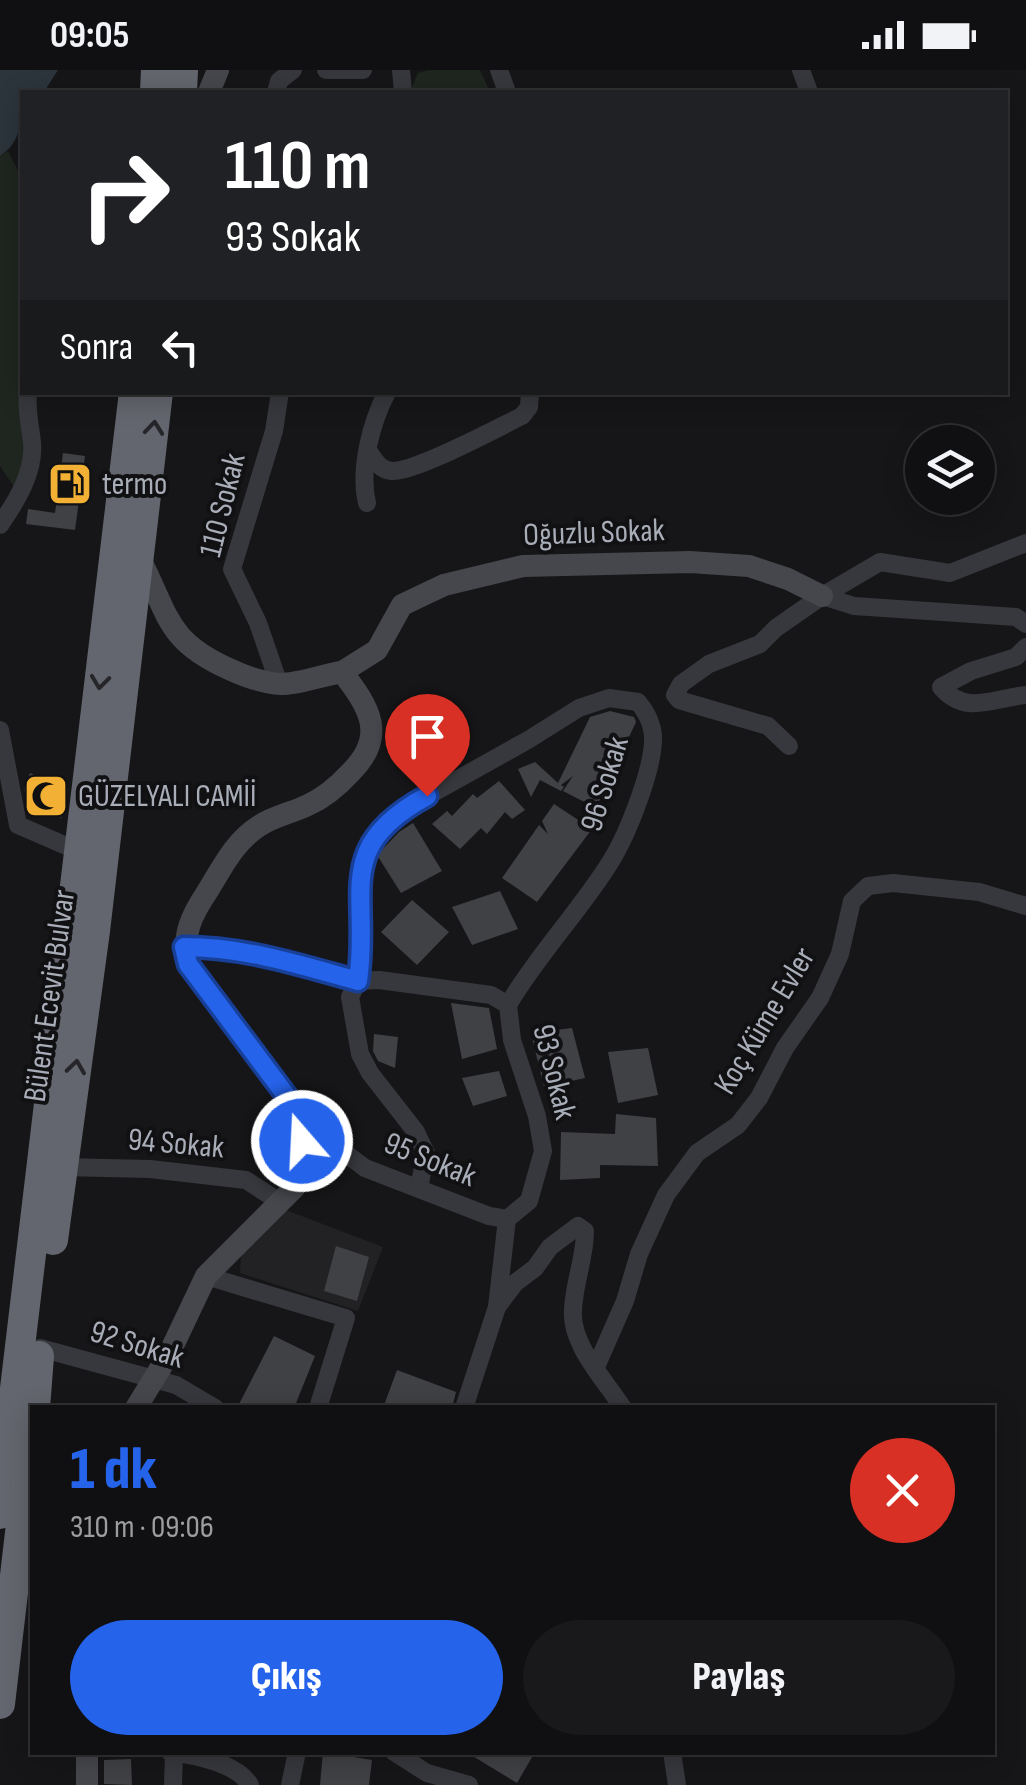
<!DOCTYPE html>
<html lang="tr">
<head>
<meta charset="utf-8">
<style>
	:root { --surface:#101012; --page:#19191b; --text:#f1f3f6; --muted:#9c9d9f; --line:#303032; --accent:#2563eb }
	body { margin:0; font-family:"Sofia Sans Condensed",sans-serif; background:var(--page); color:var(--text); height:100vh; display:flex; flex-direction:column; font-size:38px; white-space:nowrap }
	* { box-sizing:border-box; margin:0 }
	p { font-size:32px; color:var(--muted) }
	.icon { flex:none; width:55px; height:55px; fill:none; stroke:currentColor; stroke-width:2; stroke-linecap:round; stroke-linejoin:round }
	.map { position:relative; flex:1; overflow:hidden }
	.side { position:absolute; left:30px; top:1335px; width:965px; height:350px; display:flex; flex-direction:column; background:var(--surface); border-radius:0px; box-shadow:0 5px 25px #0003,0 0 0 2px var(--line) }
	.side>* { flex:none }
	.banner { position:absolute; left:20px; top:20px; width:988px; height:305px; border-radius:0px; box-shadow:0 5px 25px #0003,0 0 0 2px var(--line); background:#202124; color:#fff; overflow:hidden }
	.buttons { position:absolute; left:905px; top:355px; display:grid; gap:20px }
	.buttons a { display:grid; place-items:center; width:90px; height:90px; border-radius:50%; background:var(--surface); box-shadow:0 5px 25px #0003,0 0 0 2px var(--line); font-size:50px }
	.pin { position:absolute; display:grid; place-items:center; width:85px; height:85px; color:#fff; margin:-102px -42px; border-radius:50% 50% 50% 0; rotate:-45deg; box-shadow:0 0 10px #0007 }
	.pin .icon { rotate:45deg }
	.me { position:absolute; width:110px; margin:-55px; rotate:341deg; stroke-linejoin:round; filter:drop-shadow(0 0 8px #0008) }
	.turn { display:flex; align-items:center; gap:35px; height:210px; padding:0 40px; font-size:45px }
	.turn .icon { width:130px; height:130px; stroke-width:2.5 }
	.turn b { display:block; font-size:70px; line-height:85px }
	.then { display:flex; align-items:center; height:95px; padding:0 40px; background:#0003; gap:20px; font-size:38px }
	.round { display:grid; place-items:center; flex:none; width:105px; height:105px; border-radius:52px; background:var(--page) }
	.head { display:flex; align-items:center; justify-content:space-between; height:170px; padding:0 40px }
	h1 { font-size:60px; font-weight:800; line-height:75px; color:var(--accent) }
	.cta { display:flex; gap:20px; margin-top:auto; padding:20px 40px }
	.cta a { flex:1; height:115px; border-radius:60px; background:var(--accent); color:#fff; font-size:40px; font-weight:800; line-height:115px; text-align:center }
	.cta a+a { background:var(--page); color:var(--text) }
	.status { display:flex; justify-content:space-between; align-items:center; height:70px; padding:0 50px; background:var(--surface); direction:ltr }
	.status svg { height:28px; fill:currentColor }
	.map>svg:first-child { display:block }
</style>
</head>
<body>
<div class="status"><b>09:05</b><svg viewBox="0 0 49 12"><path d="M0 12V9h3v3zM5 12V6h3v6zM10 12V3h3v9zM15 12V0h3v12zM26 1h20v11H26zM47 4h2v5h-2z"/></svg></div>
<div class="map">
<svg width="1026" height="1715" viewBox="0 0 1026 1715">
	<rect width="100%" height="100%" fill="#161618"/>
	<polygon fill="#222225" points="286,1140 383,1177 358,1241 240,1203 241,1186"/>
	<g fill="#1e261f">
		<polygon points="428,0 480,0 490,22 410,22 418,3"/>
		<polygon points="8,81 22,109 22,322 28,354 18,423 0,396 0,86"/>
	</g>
	<path fill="#2c353c" d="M0,0H58L44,22H22C22,47 23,71 0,86Z"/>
	<g fill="#404145">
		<polygon points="63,383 85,386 75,460 26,454 28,439 55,443"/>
		<polygon points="610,641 634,647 636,652 596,738 563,721 573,706 561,715 564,717 561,721 540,710 531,727 518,699 535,692 558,713 590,647"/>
		<polygon points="30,703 68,719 61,748 27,734 24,719"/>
		<polygon points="499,711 525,740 512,749 505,742 487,764 481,758 460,779 432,754 447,741 452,746 473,724 477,728"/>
		<polygon points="554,734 592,759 537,832 502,808 539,755 548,764 542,751"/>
		<polygon points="413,753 442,801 401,823 377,785 399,762"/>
		<polygon points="500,821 518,859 472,875 452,837"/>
		<polygon points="412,830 449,862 417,895 381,862"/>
		<polygon points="451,933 489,938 497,979 462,989"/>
		<polygon points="572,958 585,1008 544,1017 531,963"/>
		<polygon points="374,964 398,967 395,998 378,991 373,981"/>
		<polygon points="648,978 658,1025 618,1033 608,982"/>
		<polygon points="499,1001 507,1026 473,1036 462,1008"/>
		<polygon points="616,1044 656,1048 658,1096 600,1095 600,1108 560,1110 561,1062 615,1064"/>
		<polygon points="336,1176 369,1187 357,1231 324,1221"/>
		<polygon points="274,1266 315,1286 294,1338 237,1338"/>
		<polygon points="397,1300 456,1322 452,1338 383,1338"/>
		<polygon points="323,1682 372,1690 369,1715 320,1715"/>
		<polygon points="466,1682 535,1682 517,1713"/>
		<polygon points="131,1689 132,1715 104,1714 104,1690"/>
	</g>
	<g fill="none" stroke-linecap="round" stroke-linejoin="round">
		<g stroke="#37383d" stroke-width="18">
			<polyline points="326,0 363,0"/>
			<polyline points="401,0 403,22"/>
			<polyline points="499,0 507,22"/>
			<polyline points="801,0 809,22"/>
			<polyline points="276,22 279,11 293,0"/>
			<path d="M369,382C375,391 380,400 392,401C416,402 497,358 522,346L529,337L530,322"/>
			<path d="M367,433C359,399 371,353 387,322"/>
			<path d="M0,455C16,432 35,402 32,372C30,355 26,340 28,322"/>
			<polyline points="822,526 854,536 1016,547 1026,554"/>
			<path d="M1026,577L1016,587L971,601L941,617C966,646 993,628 1026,625"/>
			<polyline points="279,614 258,553 232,499 274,361 280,322"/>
			<polyline points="0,660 18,755 78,781"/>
			<polyline points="789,676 768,656 679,630 675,625 681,614 709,594 760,574 776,558 822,526 880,492 950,503 1026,473"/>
			<polyline points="184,877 212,877 276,887 358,911 379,910 491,925 508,935 512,970 537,1046 543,1081 529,1131 507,1149"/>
			<polyline points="294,1036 318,1049 337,1077 365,1098 489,1146 507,1149"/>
			<polyline points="61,1097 150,1099 246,1110 280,1132"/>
			<path d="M419,1118L426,1083L416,1062L370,1003L360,984L350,927L358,911L362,881L360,807L362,789L369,773L408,737L528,670L579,638L609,628L638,632C644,639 650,650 652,659C659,688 627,765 611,791C580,841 538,884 508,935"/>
			<polyline points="206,1206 346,1248 318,1338"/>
			<path d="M497,1237L515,1213L535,1198L550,1177L578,1156L585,1161C585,1188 574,1213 573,1240C570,1274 605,1310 623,1338"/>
			<polyline points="40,1278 176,1315 215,1338"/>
			<polyline points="596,1297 625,1231 639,1184 666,1125 697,1083 738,1055 759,1028 785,978 820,928 840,884 852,831 868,816 893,813 979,822 1026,836"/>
			<polyline points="464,1338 497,1237 507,1149"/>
			<path d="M170,1682C194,1685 237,1693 250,1715"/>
			<polyline points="394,1682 427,1703 469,1715"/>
			<polyline points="672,1682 677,1715"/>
			<polyline points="173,1715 174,1682"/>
			<polyline points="290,1715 297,1682"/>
		</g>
		<g stroke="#45474d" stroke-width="22">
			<polyline points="209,22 218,0"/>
			<polyline points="342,602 377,580 402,535 444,515 523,496 690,492 749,496 788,509 822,526"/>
			<path d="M136,1338L169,1284L206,1206L295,1117L303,1086L294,1036L188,894C182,865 191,846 207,822C222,798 234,772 259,756C274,746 292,743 308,735C324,728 339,715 351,702C387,666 370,638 342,602C322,605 300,614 281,614C264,613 244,606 229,599C166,571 169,545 140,489"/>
			<polyline points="87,1715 87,1682"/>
		</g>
		<g stroke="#63666e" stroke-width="30">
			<polyline points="155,22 156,0"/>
			<polyline points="182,22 183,0"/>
			<polyline points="53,1170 95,861 158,322"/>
			<polyline points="35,1338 39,1286"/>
			<polyline points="0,1444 134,322"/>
			<polyline points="0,1634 32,1360"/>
		</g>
	</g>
	<defs><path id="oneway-chevron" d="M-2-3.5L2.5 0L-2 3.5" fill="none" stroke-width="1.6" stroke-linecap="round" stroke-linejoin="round" transform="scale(2.5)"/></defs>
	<g stroke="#26262a">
		<use href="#oneway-chevron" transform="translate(154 358) rotate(-84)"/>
		<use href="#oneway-chevron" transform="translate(100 612) rotate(97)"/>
		<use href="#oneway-chevron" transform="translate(76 997) rotate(-82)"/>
	</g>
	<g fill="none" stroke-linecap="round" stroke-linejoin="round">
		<defs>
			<path id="route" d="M302,1071L294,1036L188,894L184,877C245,877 300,895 358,911C371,824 331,778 427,726"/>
		</defs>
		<use href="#route" stroke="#184099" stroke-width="25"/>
		<use href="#route" stroke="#2563eb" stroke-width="18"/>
	</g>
	<defs>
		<symbol id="fuel-square" viewBox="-11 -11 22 22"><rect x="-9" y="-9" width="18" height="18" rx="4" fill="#f2b134" stroke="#111113"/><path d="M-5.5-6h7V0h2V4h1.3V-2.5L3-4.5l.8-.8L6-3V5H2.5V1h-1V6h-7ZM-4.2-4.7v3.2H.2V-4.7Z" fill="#111"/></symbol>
		<symbol id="mosque-square" viewBox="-11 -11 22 22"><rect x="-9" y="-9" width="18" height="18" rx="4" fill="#f2b134" stroke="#111113"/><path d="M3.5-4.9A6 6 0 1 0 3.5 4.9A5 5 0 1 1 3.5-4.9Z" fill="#111"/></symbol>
	</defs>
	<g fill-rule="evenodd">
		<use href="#fuel-square" x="45" y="389" width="50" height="50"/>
		<use href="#mosque-square" x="21" y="701" width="50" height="50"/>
	</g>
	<g text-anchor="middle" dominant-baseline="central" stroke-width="8" stroke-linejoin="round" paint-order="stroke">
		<g font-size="32" fill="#a8adb8" stroke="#111113" text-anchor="start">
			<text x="102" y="414">termo</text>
			<text x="78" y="726">GÜZELYALI CAMİİ</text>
		</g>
		<g font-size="32" fill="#a8adb8" stroke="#111113">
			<text transform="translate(223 435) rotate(-76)">110 Sokak</text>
			<text transform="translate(594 463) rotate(-2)">Oğuzlu Sokak</text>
			<text transform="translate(605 714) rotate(-73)">96 Sokak</text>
			<text transform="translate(50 926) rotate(-82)">Bülent Ecevit Bulvar</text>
			<text transform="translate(765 951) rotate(-59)">Koç Küme Evler</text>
			<text transform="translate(554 1002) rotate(76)">93 Sokak</text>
			<text transform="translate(176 1074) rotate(5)">94 Sokak</text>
			<text transform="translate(430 1090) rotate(22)">95 Sokak</text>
			<text transform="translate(137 1275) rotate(17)">92 Sokak</text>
		</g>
	</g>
</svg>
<div class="buttons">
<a><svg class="icon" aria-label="layers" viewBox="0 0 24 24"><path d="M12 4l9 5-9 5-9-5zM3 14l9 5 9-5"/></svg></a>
</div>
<div class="pin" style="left:427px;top:726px;background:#d93025"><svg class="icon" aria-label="arrive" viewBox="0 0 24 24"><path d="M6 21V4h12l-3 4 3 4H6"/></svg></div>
<svg class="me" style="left:302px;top:1071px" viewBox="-20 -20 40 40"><circle r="17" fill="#2563eb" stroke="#fff" stroke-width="3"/><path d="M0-11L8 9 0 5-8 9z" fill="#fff"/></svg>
<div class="banner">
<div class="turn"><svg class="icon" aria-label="right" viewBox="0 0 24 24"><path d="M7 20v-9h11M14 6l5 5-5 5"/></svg><div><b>110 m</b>93 Sokak</div></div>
<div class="then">Sonra<svg class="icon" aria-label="left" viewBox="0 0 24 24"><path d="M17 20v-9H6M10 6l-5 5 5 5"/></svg></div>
</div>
<section class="side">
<div class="head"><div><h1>1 dk</h1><p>310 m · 09:06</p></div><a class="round" style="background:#d93025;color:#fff"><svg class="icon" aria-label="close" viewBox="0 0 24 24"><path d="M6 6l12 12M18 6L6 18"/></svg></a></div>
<div class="cta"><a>Çıkış</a><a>Paylaş</a></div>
</section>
</div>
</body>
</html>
